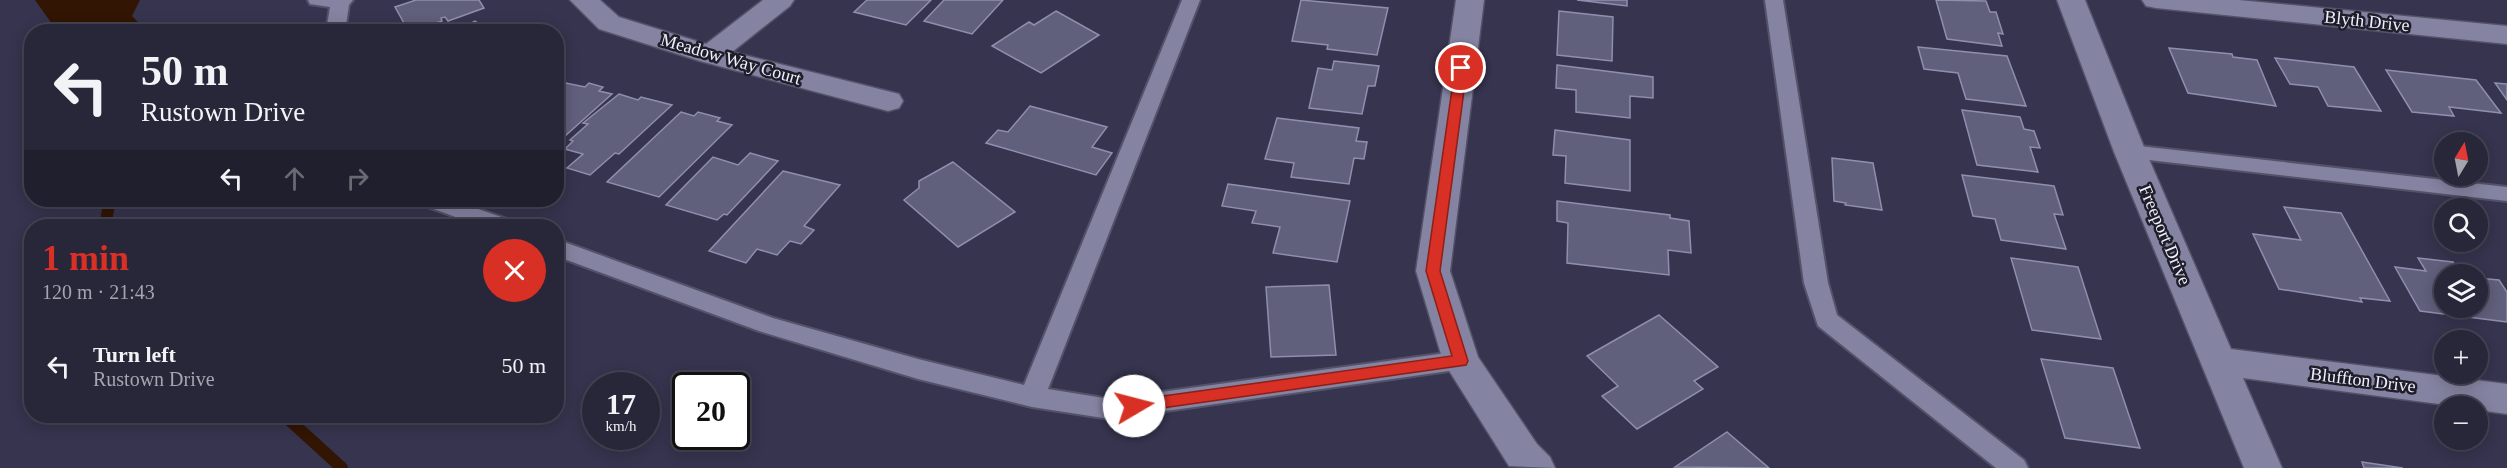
<!DOCTYPE html>
<html lang="en">
<head>
<meta charset="utf-8">
<style>
	:root { --surface:#28273a; --page:#302f42; --text:#f1f3f6; --muted:#a5a5af; --line:#444454; --accent:#d93025 }
	body { margin:0; font-family:"Times New Roman",serif; background:var(--page); color:var(--text); height:100vh; display:flex; flex-direction:column; font-size:22px; white-space:nowrap }
	* { box-sizing:border-box; margin:0 }
	p { font-size:20px; color:var(--muted) }
	.icon { flex:none; width:33px; height:33px; fill:none; stroke:currentColor; stroke-width:2; stroke-linecap:round; stroke-linejoin:round }
	.map { position:relative; flex:1; overflow:hidden }
	.side { position:absolute; left:24px; top:219px; width:540px; height:204px; display:flex; flex-direction:column; background:var(--surface); border-radius:24px; box-shadow:0 3px 15px #0003,0 0 0 2px var(--line) }
	.side>* { flex:none }
	.guide { position:absolute; left:24px; top:24px; width:540px; height:183px; border-radius:24px; box-shadow:0 3px 15px #0003,0 0 0 2px var(--line); background:#28273a; color:var(--text); overflow:hidden }
	.needle { width:39px; rotate:10deg }
	.fabs { position:absolute; left:2434px; top:132px; display:grid; gap:12px }
	.fabs a { display:grid; place-items:center; width:54px; height:54px; border-radius:50%; background:var(--surface); box-shadow:0 3px 15px #0003,0 0 0 2px var(--line); font-size:30px }
	.speed { position:absolute; left:582px; top:372px; display:flex; gap:12px; font-size:30px; font-weight:700; text-align:center }
	.speed>* { display:grid; place-content:center; width:78px; height:78px; border-radius:50%; background:var(--surface); box-shadow:0 3px 15px #0003,0 0 0 2px var(--line); line-height:1 }
	.speed small { font-size:15px; font-weight:400 }
	.speed .limit { border:3px solid #111; border-radius:9px; background:#fff; color:#111 }
	.pin { position:absolute; display:grid; place-items:center; width:51px; height:51px; color:#fff; margin:-26px; border:3px solid #fff; border-radius:50%; box-shadow:0 2px 6px #0007 }
	.me { position:absolute; width:66px; margin:-33px; rotate:82deg; stroke-linejoin:round; filter:drop-shadow(0 0 4px #0008) }
	.turn { display:flex; align-items:center; gap:21px; height:126px; padding:0 18px; font-size:27px }
	.turn .icon { width:78px; height:78px; stroke-width:2.5 }
	.turn b { display:block; font-size:42px; line-height:51px }
	.lanes { display:flex; align-items:center; height:57px; padding:0 18px; background:#0003; justify-content:center; gap:30px; direction:ltr }
	.lanes .off { opacity:.35 }
	.round { display:grid; place-items:center; flex:none; width:63px; height:63px; border-radius:32px; background:var(--page) }
	.overview { display:flex; align-items:center; justify-content:space-between; height:102px; padding:0 18px }
	h1 { font-size:36px; font-weight:700; line-height:45px; color:var(--accent) }
	ul { padding:0; list-style:none }
	li { display:flex; align-items:center; gap:18px; height:90px; padding:0 18px }
	li div { flex:1 }
	li b { display:block; font-size:22px }
	li em { font-style:normal }
	.map>svg:first-child { display:block }
</style>
</head>
<body>
<div class="map">
<svg width="2507" height="468" viewBox="0 0 2507 468">
	<rect width="100%" height="100%" fill="#36344e"/>
	<polygon fill="#321503" points="35,0 140,0 132,16 143,27 193,22 216,27 214,32 57,31"/>
	<g fill="none" stroke-linecap="round" stroke-linejoin="round">
		<g stroke="#321503" stroke-width="12">
			<polyline points="105,226 110,200"/>
			<polyline points="285,416 342,468"/>
		</g>
	</g>
	<g fill="#605f7c" stroke="#8f8ead" stroke-width="1.5">
		<polygon points="416,0 479,0 484,8 448,21 445,17 441,18 442,21 409,32 395,7"/>
		<polygon points="867,0 931,0 906,25 854,12"/>
		<polygon points="944,0 1003,0 972,34 924,21"/>
		<polygon points="1301,0 1388,8 1377,55 1327,49 1328,45 1292,41"/>
		<polygon points="1577,0 1627,0 1627,6"/>
		<polygon points="1936,0 1986,1 1990,12 1996,12 2003,34 1998,33 2002,46 1947,39"/>
		<polygon points="1056,11 1099,35 1041,73 992,46 1029,22 1034,25"/>
		<polygon points="1559,11 1613,17 1612,61 1557,55"/>
		<polygon points="475,21 491,32 453,32"/>
		<polygon points="1918,47 2007,56 2026,106 1966,99 1958,73 1924,69"/>
		<polygon points="2169,48 2232,54 2233,57 2257,60 2276,106 2188,93"/>
		<polygon points="2275,58 2354,67 2381,111 2328,106 2318,87 2290,84"/>
		<polygon points="1334,61 1379,66 1375,86 1368,86 1362,114 1309,108 1318,68 1332,70"/>
		<polygon points="1557,65 1653,77 1653,98 1630,96 1630,118 1576,112 1576,90 1556,88"/>
		<polygon points="2386,70 2476,80 2501,113 2449,107 2454,116 2412,112"/>
		<polygon points="556,81 585,87 589,83 603,87 599,91 612,94 556,144"/>
		<polygon points="2495,83 2507,84 2507,100"/>
		<polygon points="619,94 638,100 641,97 672,105 619,154 615,153 590,175 567,168 583,154 565,149 573,141 570,140 588,124 583,123"/>
		<polygon points="1030,106 1107,127 1092,147 1112,153 1096,175 986,143 998,130 1008,132"/>
		<polygon points="1962,110 2020,117 2024,129 2034,131 2040,148 2030,147 2038,172 1977,165"/>
		<polygon points="681,112 694,116 698,112 720,118 717,121 732,125 659,197 607,182"/>
		<polygon points="1277,118 1359,128 1356,141 1367,142 1364,159 1354,158 1349,184 1291,177 1294,163 1265,159"/>
		<polygon points="1555,130 1630,140 1630,191 1565,183 1566,156 1553,155"/>
		<polygon points="750,153 778,161 727,215 724,214 717,220 666,205 713,157 738,165"/>
		<polygon points="1832,158 1873,163 1882,210 1845,205 1846,203 1834,201"/>
		<polygon points="953,162 1015,212 958,247 904,200 919,188 919,181"/>
		<polygon points="783,171 840,185 804,226 814,230 801,244 790,241 777,255 757,249 746,263 709,251"/>
		<polygon points="1962,175 2054,186 2063,215 2054,214 2066,249 2001,240 1995,219 1973,216"/>
		<polygon points="1228,184 1350,201 1337,262 1273,253 1280,227 1252,223 1256,211 1222,206"/>
		<polygon points="1557,201 1670,215 1670,218 1689,221 1691,253 1668,250 1669,275 1567,263 1568,223 1557,221"/>
		<polygon points="2284,207 2341,213 2390,301 2360,298 2362,302 2279,289 2253,234 2301,240"/>
		<polygon points="2011,258 2078,267 2101,339 2032,330"/>
		<polygon points="2418,258 2453,262 2461,274 2445,274 2445,308 2478,308 2478,278 2499,280 2507,292 2507,322 2420,311 2395,267 2426,271"/>
		<polygon points="1329,285 1336,355 1271,357 1266,287"/>
		<polygon points="1659,315 1718,367 1694,381 1703,389 1637,429 1602,396 1618,386 1587,356"/>
		<polygon points="2041,359 2113,368 2140,448 2065,438"/>
		<polygon points="1727,432 1769,468 1675,467"/>
		<polygon points="2362,462 2403,468 2364,468"/>
	</g>
	<g fill="none" stroke-linecap="round" stroke-linejoin="round">
		<defs>
			<g id="service">
				<polygon points="308,0 353,0 349,5 345,32 326,32 330,7 310,4"/>
				<polygon points="1182,0 1200,0 1048,389 1110,399 1461,351 1470,354 1473,361 1470,368 1110,419 1032,407 918,379 759,331 556,256 556,239 773,318 918,359 1024,385"/>
				<polygon points="1765,0 1783,0 1828,283 1837,315 2024,460 2028,468 1996,468 1818,326 1804,283"/>
				<polygon points="2130,145 2507,187 2507,201 2123,157 2119,152 2123,147"/>
				<polygon points="420,200 452,200 510,220 513,226 480,226 423,205"/>
			</g>
			<g id="minor">
				<polygon points="570,0 600,0 619,17 706,44 763,0 794,0 790,6 732,52 899,94 903,101 899,108 888,111 700,61 599,29"/>
				<polygon points="1456,0 1484,0 1450,271 1478,357 1537,444 1550,457 1555,468 1509,466 1443,361 1416,271"/>
				<polygon points="2057,0 2085,0 2146,152 2231,349 2507,384 2507,414 2478,410 2478,406 2454,406 2243,378 2282,468 2244,468 2114,152"/>
				<polygon points="2142,0 2239,0 2507,26 2507,44 2156,8 2146,6"/>
			</g>
		</defs>
		<use href="#service" stroke="#545268" stroke-width="4"/>
		<use href="#minor" stroke="#545268" stroke-width="3"/>
		<use href="#service" fill="#8483a1" fill-rule="evenodd"/>
		<use href="#minor" fill="#8483a1" fill-rule="evenodd"/>
	</g>
	<polygon fill="#d93025" stroke="#8d1f18" stroke-width="1.5" points="1461,64 1467,68 1440,271 1468,361 1466,365 1134,412 1128,410 1126,406 1128,402 1134,400 1452,356 1426,271 1455,68"/>
	<g text-anchor="middle" dominant-baseline="central" stroke-width="5" stroke-linejoin="round" paint-order="stroke">
		<g font-size="18" fill="#efeffd" stroke="#1e1d29">
			<text transform="translate(2367 21) rotate(6)">Blyth Drive</text>
			<text transform="translate(731 59) rotate(16)">Meadow Way Court</text>
			<text transform="translate(2165 235) rotate(67)">Freeport Drive</text>
			<text transform="translate(2363 380) rotate(7)">Bluffton Drive</text>
		</g>
	</g>
</svg>
<div class="fabs">
<a><svg class="needle" viewBox="-14 -14 28 28"><path d="M0-13l5 13h-10z" fill="#e53935"/><path d="M0 13l5-13h-10z" fill="#a5a5af"/></svg></a>
<a><svg class="icon" aria-label="search" viewBox="0 0 24 24"><circle cx="10" cy="10" r="6"/><path d="M15 15l6 6"/></svg></a>
<a><svg class="icon" aria-label="layers" viewBox="0 0 24 24"><path d="M12 4l9 5-9 5-9-5zM3 14l9 5 9-5"/></svg></a>
<a>+</a>
<a>−</a>
</div>
<div class="speed"><div>17<small>km/h</small></div><div class="limit">20</div></div>
<div class="pin" style="left:1461px;top:68px;background:#d93025"><svg class="icon" aria-label="arrive" viewBox="0 0 24 24"><path d="M6 21V4h12l-3 4 3 4H6"/></svg></div>
<svg class="me" style="left:1134px;top:406px" viewBox="-20 -20 40 40"><circle r="19" fill="#fff"/><path d="M0-13L10 11 0 6-10 11z" fill="#d93025"/></svg>
<div class="guide">
<div class="turn"><svg class="icon" aria-label="left" viewBox="0 0 24 24"><path d="M17 20v-9H6M10 6l-5 5 5 5"/></svg><div><b>50 m</b>Rustown Drive</div></div>
<div class="lanes"><svg class="icon" aria-label="left" viewBox="0 0 24 24"><path d="M17 20v-9H6M10 6l-5 5 5 5"/></svg><svg class="icon off" aria-label="ahead" viewBox="0 0 24 24"><path d="M12 20V5M6 11l6-6 6 6"/></svg><svg class="icon off" aria-label="right" viewBox="0 0 24 24"><path d="M7 20v-9h11M14 6l5 5-5 5"/></svg></div>
</div>
<section class="side">
<div class="overview"><div><h1>1 min</h1><p>120 m · 21:43</p></div><a class="round" style="background:#d93025;color:#fff"><svg class="icon" aria-label="close" viewBox="0 0 24 24"><path d="M6 6l12 12M18 6L6 18"/></svg></a></div>
<ul>
<li><svg class="icon" aria-label="left" viewBox="0 0 24 24"><path d="M17 20v-9H6M10 6l-5 5 5 5"/></svg><div><b>Turn left</b><p>Rustown Drive</p></div><em>50 m</em></li>
</ul>
</section>
</div>
</body>
</html>
